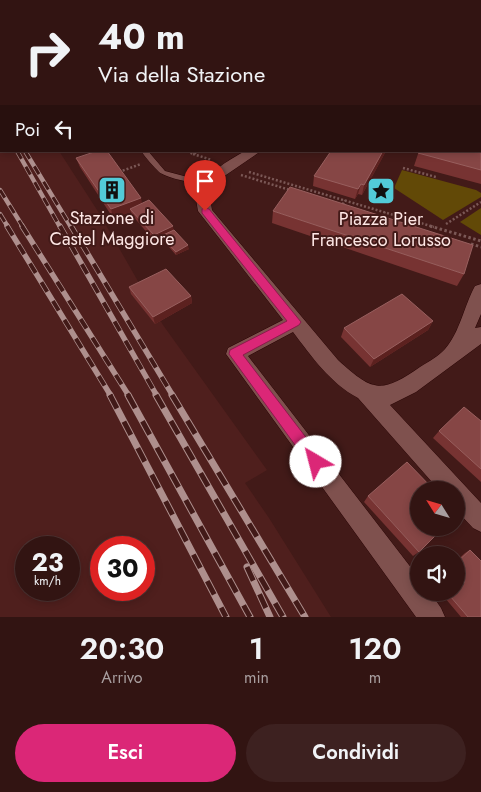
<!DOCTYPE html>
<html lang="it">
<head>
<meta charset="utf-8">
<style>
	:root { --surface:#321412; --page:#3d2120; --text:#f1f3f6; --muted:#a89e9f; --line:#4d3332; --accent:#db2777 }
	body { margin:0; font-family:Jost,sans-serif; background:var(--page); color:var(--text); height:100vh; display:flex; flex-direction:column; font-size:19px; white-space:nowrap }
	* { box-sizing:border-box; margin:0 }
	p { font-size:16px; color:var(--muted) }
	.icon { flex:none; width:28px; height:28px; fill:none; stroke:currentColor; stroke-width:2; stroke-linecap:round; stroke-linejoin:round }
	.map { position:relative; height:617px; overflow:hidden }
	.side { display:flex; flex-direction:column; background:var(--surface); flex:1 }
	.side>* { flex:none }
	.hud { position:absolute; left:0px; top:0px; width:481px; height:152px; box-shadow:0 2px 8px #0003,0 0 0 1px var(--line); background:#321412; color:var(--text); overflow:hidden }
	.needle { width:32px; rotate:307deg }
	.controls { position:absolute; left:410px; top:481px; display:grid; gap:10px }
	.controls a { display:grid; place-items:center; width:55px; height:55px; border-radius:50%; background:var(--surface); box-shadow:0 2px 8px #0003,0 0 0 1px var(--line); font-size:25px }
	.speed { position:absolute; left:15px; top:536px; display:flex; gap:10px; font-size:25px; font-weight:700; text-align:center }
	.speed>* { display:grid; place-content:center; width:65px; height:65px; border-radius:50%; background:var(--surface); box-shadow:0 2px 8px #0003,0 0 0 1px var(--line); line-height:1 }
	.speed small { font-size:12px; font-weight:400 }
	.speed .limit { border:8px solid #d22; background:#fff; color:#111 }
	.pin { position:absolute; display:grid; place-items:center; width:42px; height:42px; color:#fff; margin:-51px -21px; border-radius:50% 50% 50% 0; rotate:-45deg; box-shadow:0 0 5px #0007 }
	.pin .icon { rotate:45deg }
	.me { position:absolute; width:55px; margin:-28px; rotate:323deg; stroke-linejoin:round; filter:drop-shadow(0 0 4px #0008) }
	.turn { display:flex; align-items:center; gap:18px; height:105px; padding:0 15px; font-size:22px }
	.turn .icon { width:65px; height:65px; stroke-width:2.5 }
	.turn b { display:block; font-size:35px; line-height:42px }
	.then { display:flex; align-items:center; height:48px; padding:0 15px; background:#0003; gap:10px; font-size:19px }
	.eta { display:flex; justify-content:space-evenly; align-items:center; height:85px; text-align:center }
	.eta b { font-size:30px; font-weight:600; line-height:35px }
	.button { display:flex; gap:10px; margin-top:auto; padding:10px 15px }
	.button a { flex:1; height:58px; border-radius:30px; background:var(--accent); color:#fff; font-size:20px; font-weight:600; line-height:58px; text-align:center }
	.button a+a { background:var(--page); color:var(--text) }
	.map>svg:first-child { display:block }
</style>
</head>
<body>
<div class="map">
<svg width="481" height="617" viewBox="0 0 481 617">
	<rect width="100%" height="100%" fill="#421a18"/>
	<path fill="#4f1f1d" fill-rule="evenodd" d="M0,67L1,151H59L99,213L163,325L267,470L245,483L269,518L331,617H0ZM26,548H69V590H26ZM101,548H144V590H101Z"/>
	<g fill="#624907">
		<polygon points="402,170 476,190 481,193 481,197 443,220 394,188"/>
		<polygon points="481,208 481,235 460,222"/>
	</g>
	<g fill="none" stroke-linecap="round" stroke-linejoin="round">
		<defs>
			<path id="lane" d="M141,151H148L165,171L195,179L208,180L211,182C204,187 166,178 159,172C153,166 146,158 141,151Z"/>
			<g id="street">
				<rect x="480" y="91" width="1" height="7"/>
				<polygon points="481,103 481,111 480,112 480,104"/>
				<path d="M245,151H261L223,177L209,193L212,210L338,360C373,392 381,394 420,367C428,362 439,356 445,349C460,332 464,306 475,286L481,284V314L475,328L481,327V344L416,392L390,405L481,503V532L473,528L456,510V490H439L358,398C330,383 312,357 293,332L248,356L419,578V592H430L441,608L445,617H416L226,354L228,348L283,320L198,211L195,193C208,173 225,162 245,151Z"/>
			</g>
		</defs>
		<use href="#lane" stroke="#270303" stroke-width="1"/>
		<use href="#street" stroke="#270303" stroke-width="1"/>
		<g stroke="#7b5856" stroke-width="2.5" stroke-dasharray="2 2" stroke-linecap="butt">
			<polyline points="187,151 193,154 201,151"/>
			<polyline points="193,154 212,160"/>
			<polyline points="403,168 436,177"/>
			<polyline points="119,172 141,164"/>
			<polyline points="249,172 434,227"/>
			<polyline points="241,175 290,190"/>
			<polyline points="446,224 481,202"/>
		</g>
		<g stroke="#7b5856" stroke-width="3" stroke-dasharray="2.5 2.5" stroke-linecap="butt">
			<polyline points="430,226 481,241"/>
			<polyline points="471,244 481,247"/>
		</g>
		<use href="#lane" fill="#7f514e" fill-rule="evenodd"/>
		<use href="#street" fill="#7f514e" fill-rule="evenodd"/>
		<defs>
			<g id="rail-far2">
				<polyline points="0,111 1,113"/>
				<polyline points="0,124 1,126"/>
				<polyline points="17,151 60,227"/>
				<polyline points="25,151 71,227"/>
				<polyline points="0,190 23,227"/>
				<polyline points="0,214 8,227"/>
			</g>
			<g id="rail-far1">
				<polyline points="7,226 111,396"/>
				<polyline points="22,226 129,396"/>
				<polyline points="60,226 157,396"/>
				<polyline points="71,226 173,396"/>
			</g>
			<g id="rail">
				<polyline points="110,395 226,617"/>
				<polyline points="128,395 250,617"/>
				<polyline points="156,395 283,617"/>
				<polyline points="172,395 305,617"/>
				<polyline points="247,567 270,617"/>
			</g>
		</defs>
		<use href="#rail-far2" stroke="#ae8f8d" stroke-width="4.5"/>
		<use href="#rail-far1" stroke="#ae8f8d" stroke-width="5.5"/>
		<use href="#rail" stroke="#ae8f8d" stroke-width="7"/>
		<use href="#rail-far2" stroke="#421a18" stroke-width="3" stroke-dasharray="9" stroke-linecap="butt"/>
		<use href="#rail-far1" stroke="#421a18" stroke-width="4" stroke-dasharray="11" stroke-linecap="butt"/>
		<use href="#rail" stroke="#421a18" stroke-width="5" stroke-dasharray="15" stroke-linecap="butt"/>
		<g stroke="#7b5856" stroke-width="2.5" stroke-dasharray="2 2" stroke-linecap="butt">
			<polyline points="341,208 345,200"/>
			<polyline points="381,220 385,212"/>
		</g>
	</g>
	<g fill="#773332">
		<polygon points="481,130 481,184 414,166 419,151"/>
		<polygon points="386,151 362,195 358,194 355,199 313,186 314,176"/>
		<polygon points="76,158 142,203 174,230 189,249 176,255 162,239 155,242 132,215 131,212 113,218 80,167"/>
		<polygon points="273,211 464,274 457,286 272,223"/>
		<polygon points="129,287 191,296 192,303 155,324 131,294"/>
		<polygon points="433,321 428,330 370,367 341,337 344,328"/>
		<polygon points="481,421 481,482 433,438 439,431"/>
		<polygon points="368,496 419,552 413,556 364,502"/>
		<polygon points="470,550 481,617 461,617 445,598 451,592 456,592 456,587 459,584 456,581 456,561 465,553"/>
	</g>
	<g fill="#5c211f">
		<polygon points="383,151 386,151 362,195 364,185"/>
		<polygon points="361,184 358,194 355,199 358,189"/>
		<polygon points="141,198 143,207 130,209 131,212 113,218 111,209"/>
		<polygon points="173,226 174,233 161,236 162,239 155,242 154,235"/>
		<polygon points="188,245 189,249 176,255 176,252"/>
		<polygon points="191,296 192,303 155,324 153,317"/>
		<polygon points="433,321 428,330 370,367 374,359"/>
	</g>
	<g fill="#864645" stroke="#985f5e">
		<polygon points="0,88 1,90 1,101 0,99"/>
		<polygon points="480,130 481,130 481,170 418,153 419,151 480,151"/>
		<polygon points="97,151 107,151 141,198 111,209 76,158"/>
		<polygon points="331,151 383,151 364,185 361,184 358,189 314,176"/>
		<polygon points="290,187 473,245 464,274 273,211"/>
		<polygon points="149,200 173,226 154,235 130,209"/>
		<polygon points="174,230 188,245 176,252 161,236"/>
		<polygon points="166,269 191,296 153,317 129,287"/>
		<polygon points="402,294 433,321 374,359 344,328"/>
		<polygon points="464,407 481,421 481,469 439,431"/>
		<polygon points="407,462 434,490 419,490 419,528 443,528 419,552 368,496"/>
		<polygon points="470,550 481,561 481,617 468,617 450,596 454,592 456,592 456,590 465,582 456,572 456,563"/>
	</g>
	<polygon fill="#db2777" stroke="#8e194d" points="205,208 209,209 301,322 299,325 243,355 321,457 323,462 321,467 316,469 311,467 229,354 230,350 287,321 202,213 202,209"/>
	<defs>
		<symbol id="building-square" viewBox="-11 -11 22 22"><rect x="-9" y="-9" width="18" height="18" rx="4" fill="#52cbd8" stroke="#421a18"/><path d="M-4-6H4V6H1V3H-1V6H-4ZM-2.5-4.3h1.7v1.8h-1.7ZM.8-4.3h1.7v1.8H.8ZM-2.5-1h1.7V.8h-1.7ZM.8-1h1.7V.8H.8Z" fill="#111"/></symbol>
		<symbol id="sight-square" viewBox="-11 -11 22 22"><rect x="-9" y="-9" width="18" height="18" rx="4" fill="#52cbd8" stroke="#421a18"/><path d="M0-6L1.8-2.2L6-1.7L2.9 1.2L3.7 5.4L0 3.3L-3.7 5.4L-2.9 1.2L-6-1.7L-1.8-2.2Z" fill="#111"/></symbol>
	</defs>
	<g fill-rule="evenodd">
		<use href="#building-square" x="96" y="174" width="32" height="32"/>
		<use href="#sight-square" x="365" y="175" width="32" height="32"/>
	</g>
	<g text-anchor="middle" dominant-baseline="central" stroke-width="4" stroke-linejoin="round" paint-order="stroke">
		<g font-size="18" fill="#fee7e5" stroke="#421a18">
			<text x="112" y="218">Stazione di<tspan x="112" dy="21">Castel Maggiore</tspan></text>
			<text x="381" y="219">Piazza Pier<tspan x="381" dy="21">Francesco Lorusso</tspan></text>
		</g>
	</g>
</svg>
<div class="controls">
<a><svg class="needle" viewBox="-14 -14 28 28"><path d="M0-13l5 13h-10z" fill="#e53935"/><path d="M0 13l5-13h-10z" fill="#a89e9f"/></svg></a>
<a><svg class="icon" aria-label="sound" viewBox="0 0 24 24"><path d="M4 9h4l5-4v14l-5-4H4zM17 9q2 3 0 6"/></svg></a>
</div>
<div class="speed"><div>23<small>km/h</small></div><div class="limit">30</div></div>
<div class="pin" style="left:205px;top:211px;background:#d93025"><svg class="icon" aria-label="arrive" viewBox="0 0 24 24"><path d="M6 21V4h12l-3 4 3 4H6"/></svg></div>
<svg class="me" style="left:316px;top:462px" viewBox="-20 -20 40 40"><circle r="19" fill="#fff"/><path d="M0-13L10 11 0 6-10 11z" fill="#db2777"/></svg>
<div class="hud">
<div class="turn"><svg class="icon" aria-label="right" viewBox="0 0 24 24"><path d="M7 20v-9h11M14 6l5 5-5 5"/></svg><div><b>40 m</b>Via della Stazione</div></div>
<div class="then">Poi<svg class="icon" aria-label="left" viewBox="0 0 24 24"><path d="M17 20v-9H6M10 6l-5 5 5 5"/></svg></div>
</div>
</div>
<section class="side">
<div class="eta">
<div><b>20:30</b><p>Arrivo</p></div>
<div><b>1</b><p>min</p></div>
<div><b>120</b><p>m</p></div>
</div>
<div class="button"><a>Esci</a><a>Condividi</a></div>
</section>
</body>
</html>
